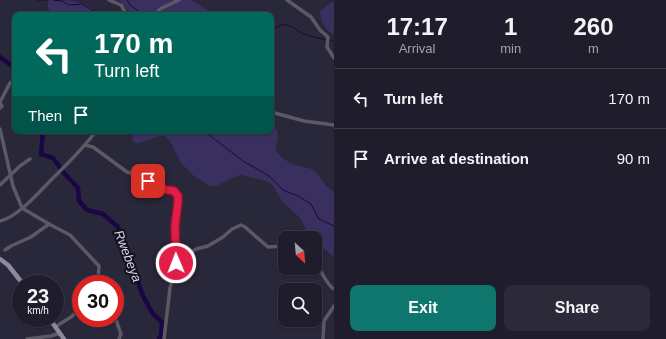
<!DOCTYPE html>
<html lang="en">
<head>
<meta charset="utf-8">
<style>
	:root { --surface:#1f1d2c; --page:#2c2a38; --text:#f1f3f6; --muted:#a1a2a9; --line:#3c3b48; --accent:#0f766e }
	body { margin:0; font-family:Helvetica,sans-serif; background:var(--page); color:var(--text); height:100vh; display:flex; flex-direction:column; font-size:15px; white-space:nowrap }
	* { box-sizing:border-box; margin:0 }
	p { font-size:13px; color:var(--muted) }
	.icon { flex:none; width:22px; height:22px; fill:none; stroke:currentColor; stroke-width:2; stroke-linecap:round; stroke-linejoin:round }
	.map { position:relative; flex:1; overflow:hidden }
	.side { display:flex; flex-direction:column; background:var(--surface); width:332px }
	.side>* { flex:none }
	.banner { position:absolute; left:12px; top:12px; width:262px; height:122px; border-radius:8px; box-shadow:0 1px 3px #0004,0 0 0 1px var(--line); background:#00695c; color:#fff; overflow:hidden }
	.needle { width:26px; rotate:154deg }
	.buttons { position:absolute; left:278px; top:231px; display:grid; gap:8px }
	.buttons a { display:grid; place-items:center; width:44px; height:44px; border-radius:8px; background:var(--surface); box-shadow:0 1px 3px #0004,0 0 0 1px var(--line); font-size:20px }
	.speed { position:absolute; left:12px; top:275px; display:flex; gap:8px; font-size:20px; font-weight:700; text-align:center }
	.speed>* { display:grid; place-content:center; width:52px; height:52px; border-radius:50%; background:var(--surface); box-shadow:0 1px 3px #0004,0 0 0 1px var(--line); line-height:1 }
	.speed small { font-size:10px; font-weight:400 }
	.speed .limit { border:6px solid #d22; background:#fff; color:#111 }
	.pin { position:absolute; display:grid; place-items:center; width:34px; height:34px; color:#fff; margin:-17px; border-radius:8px; box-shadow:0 2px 6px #0006 }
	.me { position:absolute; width:44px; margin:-22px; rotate:359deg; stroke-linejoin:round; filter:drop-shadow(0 0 3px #0008) }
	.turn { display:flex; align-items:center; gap:14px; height:84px; padding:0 16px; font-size:18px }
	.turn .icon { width:52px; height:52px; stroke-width:2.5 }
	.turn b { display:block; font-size:28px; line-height:34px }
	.then { display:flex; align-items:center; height:38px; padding:0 16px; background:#0003; gap:8px; font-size:15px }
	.eta { display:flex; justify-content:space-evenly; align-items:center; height:68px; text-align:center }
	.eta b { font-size:24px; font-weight:800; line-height:28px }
	.primary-button { display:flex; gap:8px; margin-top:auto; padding:8px 16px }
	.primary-button a { flex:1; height:46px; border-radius:8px; background:var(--accent); color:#fff; font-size:16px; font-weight:800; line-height:46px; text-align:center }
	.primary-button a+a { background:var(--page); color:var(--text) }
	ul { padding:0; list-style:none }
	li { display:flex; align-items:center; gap:12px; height:60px; padding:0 16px; border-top:1px solid var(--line) }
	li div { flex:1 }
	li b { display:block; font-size:15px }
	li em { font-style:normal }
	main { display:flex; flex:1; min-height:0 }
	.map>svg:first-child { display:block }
</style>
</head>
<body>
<main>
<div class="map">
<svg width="334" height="339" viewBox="0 0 334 339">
	<rect width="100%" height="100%" fill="#29273a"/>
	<g fill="#393060">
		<path d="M50,0C67,0 89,0 98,15H52L48,8V2Z"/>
		<polygon points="119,0 191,0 207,10 211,12 214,15 132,15"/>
		<path d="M334,2V35C325,29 321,23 320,12L327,5Z"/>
		<path d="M271,121C282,138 277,133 276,151C283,160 291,164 302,167C305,168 309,168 312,169C322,175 323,188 334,191V257L321,246L316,244L315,238H311L300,218L281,200L272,184L266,181L241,175L234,177L216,186H210L194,176L181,163L170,141L165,136C154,135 146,144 134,143L132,137L135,131H271Z"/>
	</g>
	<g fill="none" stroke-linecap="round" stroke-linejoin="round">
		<g stroke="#1b0644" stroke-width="1">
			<polyline points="37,0 46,0"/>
			<polyline points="53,0 62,1 69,5 82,4 94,11 95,15"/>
			<polyline points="127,0 130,5 144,15"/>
			<polyline points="271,31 281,25 287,25 291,26 303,34 326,40"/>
			<polyline points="330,41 334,41"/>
			<polyline points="204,131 243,161 269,176 283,190 298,196 311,204 319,219 334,226"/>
		</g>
		<g stroke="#1b0644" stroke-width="4.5">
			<polyline points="0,57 15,68"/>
			<polyline points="43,131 41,154 53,158 61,169"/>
			<polyline points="63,172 78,188 79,201 87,210 103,214 118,227 143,296 153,314 162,322 161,336 159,339"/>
		</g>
		<g stroke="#5b5a64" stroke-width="3.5">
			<polyline points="109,0 121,5 127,15"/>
			<polyline points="287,0 311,17 320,30 328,37 327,47 334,58"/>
			<polyline points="155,15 160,9 179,0"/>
			<polyline points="15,64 15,66"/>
			<polyline points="0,102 10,83 15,80"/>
			<polyline points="0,103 2,106 0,108"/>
			<polyline points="271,112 304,121 334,125"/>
			<polyline points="0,129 13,186 22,208 49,224 70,235 99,266 98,280 102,284"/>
			<polyline points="85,145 93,147 127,172 143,177 162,189 174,191 177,195 178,202 175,226 177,261 170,288 164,339"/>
			<polyline points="0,185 20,166 30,159"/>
			<path d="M0,221C18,217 39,192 52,179C68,163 83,149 96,131"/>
			<path d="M315,246L319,249L320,252C319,254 317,258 317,261C317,266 329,287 334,289"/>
			<polyline points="5,250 11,246 31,237 49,224"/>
			<polyline points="177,261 196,249 208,246 223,237 232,229 241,225 245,227 268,247 285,246"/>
			<polyline points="115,317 121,334 119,339"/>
			<polyline points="55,327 71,317 81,308"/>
			<polyline points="27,339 51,336 60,333"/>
			<polyline points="323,339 324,321 334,306"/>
		</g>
		<g stroke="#8c8a9e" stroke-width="4.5">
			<polyline points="0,259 8,265 23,284"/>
			<polyline points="49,318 64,339"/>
		</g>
	</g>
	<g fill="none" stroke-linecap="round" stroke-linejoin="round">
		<defs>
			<polyline id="route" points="148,181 162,189 174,191 178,196 178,202 175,226 176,263"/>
		</defs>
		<use href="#route" stroke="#92132f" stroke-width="10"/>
		<use href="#route" stroke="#e11d48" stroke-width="7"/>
	</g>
	<g text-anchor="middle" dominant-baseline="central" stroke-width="4" stroke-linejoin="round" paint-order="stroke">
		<g font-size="13" font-style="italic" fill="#dbd7fe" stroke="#12111a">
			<text transform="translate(128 256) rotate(69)">Rwebeya</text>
		</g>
	</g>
</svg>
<div class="buttons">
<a><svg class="needle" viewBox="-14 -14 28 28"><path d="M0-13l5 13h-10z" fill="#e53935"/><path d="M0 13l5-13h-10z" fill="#a1a2a9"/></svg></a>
<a><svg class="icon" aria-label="search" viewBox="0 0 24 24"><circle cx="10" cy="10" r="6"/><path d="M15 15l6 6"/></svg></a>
</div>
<div class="speed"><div>23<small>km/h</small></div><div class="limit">30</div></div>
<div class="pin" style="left:148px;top:181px;background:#d93025"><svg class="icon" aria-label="arrive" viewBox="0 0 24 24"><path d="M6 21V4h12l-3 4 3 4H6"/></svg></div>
<svg class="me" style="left:176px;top:263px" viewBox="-20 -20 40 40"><circle r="17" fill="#e11d48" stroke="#fff" stroke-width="3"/><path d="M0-11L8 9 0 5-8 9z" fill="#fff"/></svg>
<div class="banner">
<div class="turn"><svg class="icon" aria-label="left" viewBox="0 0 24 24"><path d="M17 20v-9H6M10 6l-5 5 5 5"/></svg><div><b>170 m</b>Turn left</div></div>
<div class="then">Then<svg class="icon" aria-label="arrive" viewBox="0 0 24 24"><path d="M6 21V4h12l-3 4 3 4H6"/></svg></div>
</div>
</div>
<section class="side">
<div class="eta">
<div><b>17:17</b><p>Arrival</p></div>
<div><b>1</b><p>min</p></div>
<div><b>260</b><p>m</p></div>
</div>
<ul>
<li><svg class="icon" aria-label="left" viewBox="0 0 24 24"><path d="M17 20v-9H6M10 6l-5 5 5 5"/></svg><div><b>Turn left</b></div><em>170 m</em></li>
<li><svg class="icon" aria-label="arrive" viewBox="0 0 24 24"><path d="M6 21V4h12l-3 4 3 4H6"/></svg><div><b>Arrive at destination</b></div><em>90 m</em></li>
</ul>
<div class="primary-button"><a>Exit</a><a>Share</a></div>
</section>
</main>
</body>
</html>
